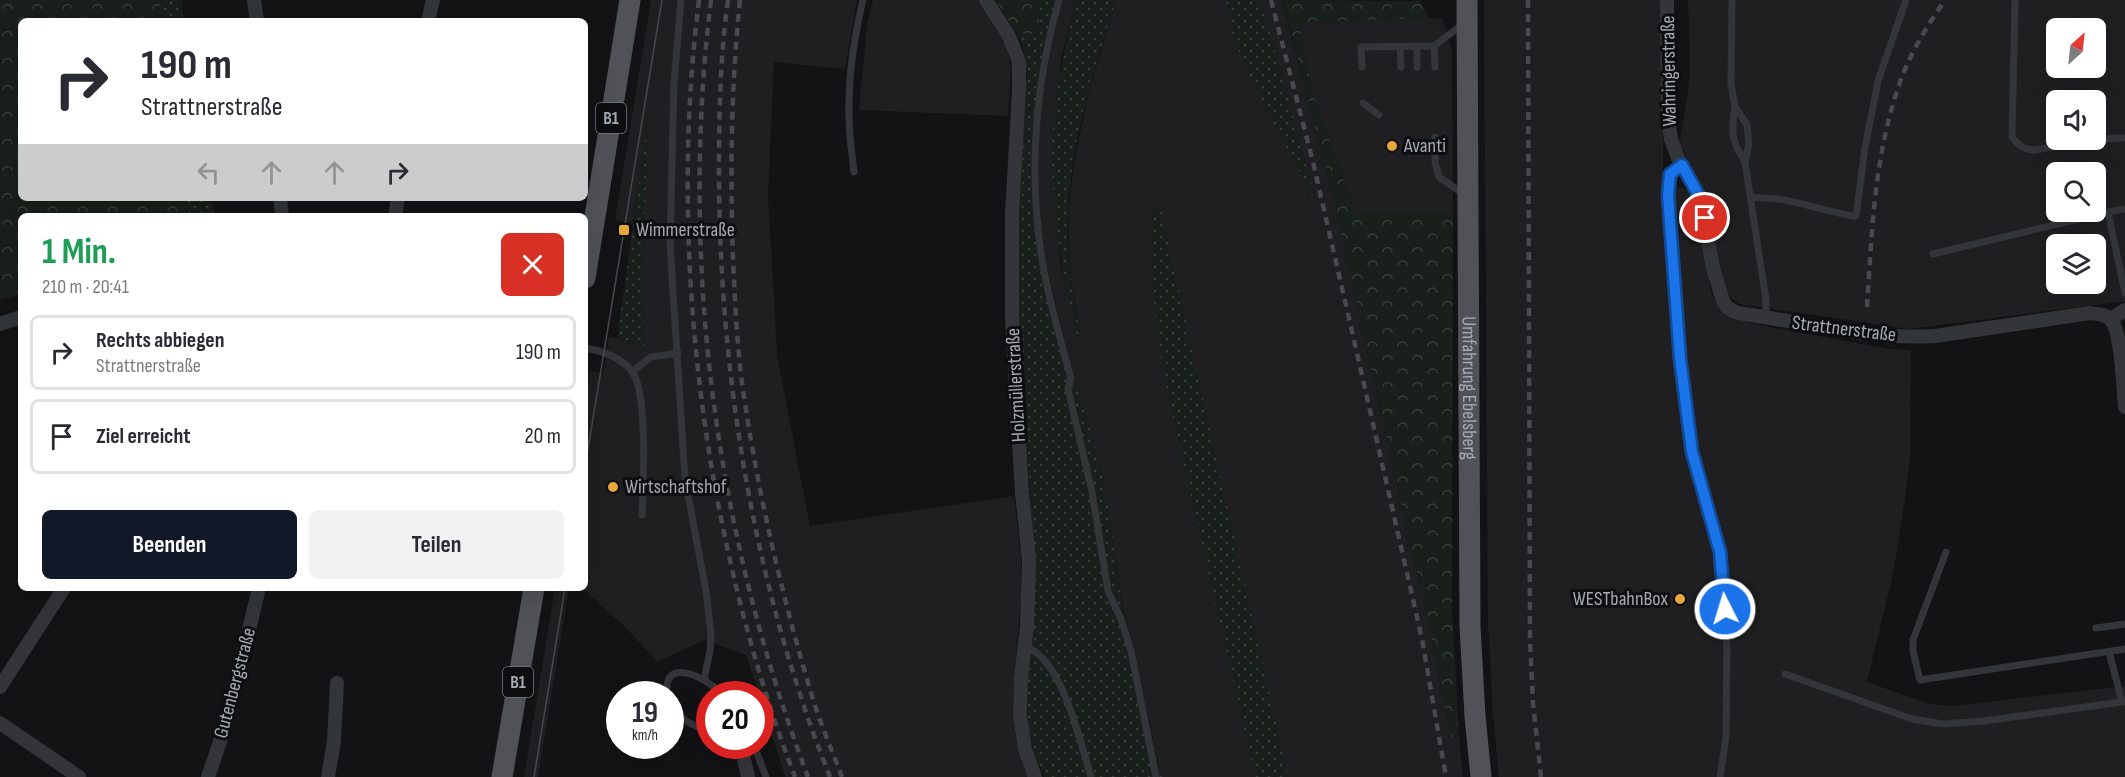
<!DOCTYPE html>
<html lang="de">
<head>
<meta charset="utf-8">
<style>
	:root { --surface:#fff; --page:#f2f2f3; --text:#2b2b33; --muted:#7c7c81; --line:#e1e1e2; --accent:#111827 }
	body { margin:0; font-family:"Sofia Sans Condensed",sans-serif; background:var(--page); color:var(--text); height:100vh; display:flex; flex-direction:column; font-size:22px; white-space:nowrap }
	* { box-sizing:border-box; margin:0 }
	p { font-size:20px; color:var(--muted) }
	.icon { flex:none; width:33px; height:33px; fill:none; stroke:currentColor; stroke-width:2; stroke-linecap:round; stroke-linejoin:round }
	.map { position:relative; flex:1; overflow:hidden }
	.details { position:absolute; left:18px; top:213px; width:570px; height:378px; display:flex; flex-direction:column; background:var(--surface); border-radius:9px; box-shadow:0 6px 24px #0002 }
	.details>* { flex:none }
	.top-card { position:absolute; left:18px; top:18px; width:570px; height:183px; border-radius:9px; box-shadow:0 6px 24px #0002; background:#fff; color:var(--text); overflow:hidden }
	.needle { width:39px; rotate:27deg }
	.tools { position:absolute; left:2046px; top:18px; display:grid; gap:12px }
	.tools a { display:grid; place-items:center; width:60px; height:60px; border-radius:9px; background:var(--surface); box-shadow:0 6px 24px #0002; font-size:30px }
	.speed { position:absolute; left:606px; top:681px; display:flex; gap:12px; font-size:30px; font-weight:700; text-align:center }
	.speed>* { display:grid; place-content:center; width:78px; height:78px; border-radius:50%; background:var(--surface); box-shadow:0 6px 24px #0002; line-height:1 }
	.speed small { font-size:15px; font-weight:400 }
	.speed .limit { border:9px solid #d22; background:#fff; color:#111 }
	.pin { position:absolute; display:grid; place-items:center; width:51px; height:51px; color:#fff; margin:-26px; border:3px solid #fff; border-radius:50%; box-shadow:0 2px 6px #0007 }
	.me { position:absolute; width:66px; margin:-33px; rotate:355deg; stroke-linejoin:round; filter:drop-shadow(0 0 4px #0008) }
	.turn { display:flex; align-items:center; gap:21px; height:126px; padding:0 24px; font-size:27px }
	.turn .icon { width:78px; height:78px; stroke-width:2.5 }
	.turn b { display:block; font-size:42px; line-height:51px }
	.lanes { display:flex; align-items:center; height:57px; padding:0 24px; background:#0003; justify-content:center; gap:30px; direction:ltr }
	.lanes .off { opacity:.35 }
	.round { display:grid; place-items:center; flex:none; width:63px; height:63px; border-radius:9px; background:var(--page) }
	.summary { display:flex; align-items:center; justify-content:space-between; height:102px; padding:0 24px }
	h1 { font-size:36px; font-weight:700; line-height:45px; color:#1e9e55 }
	.action { display:flex; gap:12px; margin-top:auto; padding:12px 24px }
	.action a { flex:1; height:69px; border-radius:9px; background:var(--accent); color:#fff; font-size:24px; font-weight:700; line-height:69px; text-align:center }
	.action a+a { background:var(--page); color:var(--text) }
	ul { padding:0; list-style:none }
	li { display:flex; align-items:center; gap:18px; height:75px; margin:0 12px 9px; padding:0 12px; border:3px solid var(--line); border-radius:9px }
	li div { flex:1 }
	li b { display:block; font-size:22px }
	li em { font-style:normal }
	.map>svg:first-child { display:block }
</style>
</head>
<body>
<div class="map">
<svg width="2125" height="777" viewBox="0 0 2125 777">
	<defs>
		<pattern id="grass-dots" width="8" height="8" patternUnits="userSpaceOnUse" patternTransform="scale(1.5)"><rect width="8" height="8" fill="#191f1a"/><path d="M2 2h.1M6 6h.1" fill="none" stroke="#373d39" stroke-width="1.8" stroke-linecap="round"/></pattern>
		<pattern id="forest-crowns" width="20" height="18" patternUnits="userSpaceOnUse" patternTransform="scale(1.5)"><rect width="20" height="18" fill="#191f1a"/><path d="M2 6a3 3 0 1 1 6 0M12 15a3 3 0 1 1 6 0" fill="none" stroke="#373d39"/></pattern>
	</defs>
	<rect width="100%" height="100%" fill="#131315"/>
	<g fill="#1f1f21" fill-rule="evenodd">
		<polygon points="651,0 857,0 845,69 774,62 768,194 777,355 810,526 1014,496 1021,556 1021,597 1013,691 1014,725 1019,750 1029,777 785,777 761,700 760,694 759,694 746,655 704,640 658,662 625,627 582,588 585,588 585,402 590,371 603,373 609,337 637,343 645,348 643,256 648,122 633,223 615,220"/>
		<polygon points="873,0 978,0 989,14 1005,41 1011,67 1008,116 859,110 867,26"/>
		<polygon points="1063,0 1076,0 1062,55 1055,107 1053,157 1055,209 1060,262 1079,341 1081,341 1069,264 1068,214 1074,163 1088,95 1116,0 1282,0 1329,181 1429,626 1451,737 1459,737 1463,777 1162,777 1124,612 1103,477 1065,343 1047,269 1041,226 1039,187 1038,133 1041,104 1052,38"/>
		<polygon points="1484,0 1663,0 1663,184 1684,188 1690,192 1694,199 1711,292 1717,304 1740,320 1759,325 1888,349 1911,350 1910,456 1906,492 1894,569 1867,682 1930,704 1951,706 2125,686 2125,777 1499,777 1493,715 1488,625"/>
		<path d="M1688,0H2125V301L1909,329L1739,304L1731,298L1723,289L1696,178L1681,145L1680,138L1688,93L1690,66ZM2056,28H2096V68H2056ZM2056,100H2096V140H2056ZM2056,172H2096V212H2056ZM2056,244H2096V284H2056Z"/>
		<polygon points="1442,18 1452,49 1453,213 1355,213 1312,90 1299,22"/>
		<polygon points="555,588 569,588 538,777 524,777"/>
	</g>
	<g fill="url(#grass-dots)">
		<polygon points="160,0 182,0 183,21 163,21"/>
		<path d="M1036,0H1063C1038,88 1030,179 1047,269C1060,339 1086,406 1102,475C1113,520 1115,568 1124,614C1135,668 1149,723 1162,777H1044L1034,753L1028,721V678L1034,628V561L1019,314V214L1027,74L1023,46L1017,33L1030,35L1040,22L1036,10Z"/>
		<path d="M1076,0H1116C1094,69 1071,141 1068,214C1065,257 1074,299 1081,341H1079C1059,270 1046,178 1055,104C1060,69 1068,35 1076,0Z"/>
		<path d="M1226,0H1261L1318,208C1291,152 1257,99 1235,41C1230,28 1229,13 1226,0Z"/>
		<polygon points="649,113 643,256 645,349 637,343 617,338"/>
		<polygon points="186,198 211,198 215,216 188,216"/>
		<polygon points="1160,206 1288,777 1255,777 1169,400 1157,331 1152,278 1152,209"/>
	</g>
	<g fill="url(#forest-crowns)">
		<polygon points="0,0 160,0 163,21 21,21 21,198 186,198 188,216 21,216 21,294 0,300"/>
		<path d="M995,0H1036C1036,11 1041,20 1038,30L1030,35L1017,33Z"/>
		<polygon points="1283,0 1420,1 1429,18 1299,22 1312,90 1355,213 1453,213 1452,604 1459,737 1451,737 1429,626 1329,181"/>
	</g>
	<g fill="none" stroke-linecap="round" stroke-linejoin="round">
		<g stroke="#343539" stroke-width="7">
			<polyline points="681,0 674,83 670,244 685,479 706,591 711,632 710,651 704,680"/>
			<path d="M1059,0C1034,88 1028,181 1044,271C1051,307 1061,343 1071,378L1068,389L1092,492L1108,591L1121,619L1131,651L1156,777"/>
			<polyline points="1732,0 1731,84 1735,106 1747,125 1749,144 1745,162 1766,300 1766,317"/>
			<path d="M2015,0L2012,137C2019,146 2023,149 2034,150L2095,140"/>
			<polyline points="1400,47 1401,67"/>
			<polyline points="1417,47 1417,67"/>
			<polyline points="1362,67 1361,47 1434,46"/>
			<polyline points="1435,67 1434,46 1463,24"/>
			<polyline points="1363,103 1379,115"/>
			<path d="M1735,106C1731,132 1731,140 1745,162"/>
			<polyline points="1435,137 1435,162 1439,177 1465,195"/>
			<polyline points="2096,139 2125,138"/>
			<polyline points="1682,165 1670,174 1668,195 1680,358 1692,452 1720,552 1727,628 1726,738 1720,777"/>
			<path d="M854,172C852,154 849,135 849,116C848,77 854,38 863,0"/>
			<path d="M1751,198C1787,195 1821,212 1856,216L1865,148L1878,81L1906,0"/>
			<polyline points="2108,212 2125,209"/>
			<polyline points="1933,254 2108,212 2125,293"/>
			<path d="M585,348C602,351 623,358 633,373C648,396 643,485 642,515"/>
			<polyline points="632,372 651,357 678,353"/>
			<polyline points="1946,552 1913,640 1913,651 1920,680 2125,649"/>
			<polyline points="2096,628 2125,624"/>
			<path d="M1024,648C1029,649 1034,650 1037,653C1065,675 1081,744 1091,777"/>
			<polyline points="2109,652 2122,702 2125,702"/>
			<polyline points="1785,674 1912,719 1943,724 1984,721 2122,702"/>
			<path d="M667,694C663,654 708,679 722,694"/>
			<path d="M670,705C680,720 693,726 710,731"/>
			<polyline points="752,746 757,753 766,777"/>
		</g>
		<g stroke="#343539" stroke-width="14">
			<polyline points="254,0 257,21"/>
			<polyline points="986,0 1009,36 1019,62 1019,91 1012,214 1012,316 1022,493 1029,560 1027,626 1021,678 1020,715 1025,749 1035,777"/>
			<path d="M1667,0L1668,117L1671,139L1678,158L1699,196L1714,272L1723,301L1727,307L1735,312L1744,314C1807,323 1871,340 1935,336L2090,313C2098,314 2106,314 2111,320C2122,332 2123,389 2125,407"/>
			<polyline points="428,21 433,0"/>
			<polyline points="280,198 282,216"/>
			<polyline points="395,216 398,198"/>
			<polyline points="2111,319 2125,310"/>
			<polyline points="0,324 21,317"/>
			<polyline points="0,687 64,588"/>
			<polyline points="0,723 79,777"/>
			<polyline points="741,746 748,777"/>
			<polyline points="208,777 227,721 259,588"/>
			<polyline points="328,777 334,741 337,683"/>
		</g>
		<g stroke="#505258" stroke-width="21">
			<path id="s1" d="M1467,0L1470,626L1475,716L1481,777"/>
			<polyline points="585,278 630,0"/>
			<polyline points="502,777 534,588"/>
		</g>
		<g stroke="#47494e" stroke-width="1.5">
			<polyline points="585,467 662,0"/>
			<polyline points="534,777 565,588"/>
		</g>
		<g stroke="#47494e" stroke-width="4.5" stroke-dasharray="8 6" stroke-linecap="butt">
			<path d="M699,0C667,253 704,539 795,777"/>
			<path d="M711,0C679,260 715,532 808,777"/>
			<path d="M728,0C720,57 719,115 719,172C719,348 746,534 802,700C810,726 820,751 830,777"/>
			<path d="M740,0C731,86 730,173 733,259C735,302 737,347 743,390C758,494 782,596 812,696C820,723 832,750 842,777"/>
			<polyline points="1271,0 1313,162 1348,314 1422,639 1446,777"/>
			<polyline points="1528,0 1530,641 1533,703 1541,777"/>
			<path d="M1867,307C1872,232 1874,157 1899,85C1909,55 1927,26 1945,0"/>
		</g>
	</g>
	<g fill="none" stroke-linecap="round" stroke-linejoin="round">
		<defs>
			<polyline id="route" points="1705,218 1699,196 1682,165 1670,174 1668,195 1680,358 1692,452 1720,552 1725,609"/>
		</defs>
		<use href="#route" stroke="#114b97" stroke-width="15"/>
		<use href="#route" stroke="#1a73e8" stroke-width="10"/>
	</g>
	<g fill="#e7a739" stroke="#0e0e10" stroke-width="2">
		<circle cx="1392" cy="146" r="6"/>
		<rect x="618" y="224" width="12" height="12" rx="3"/>
		<circle cx="613" cy="487" r="6"/>
		<circle cx="1680" cy="599" r="6"/>
	</g>
	<g text-anchor="middle" dominant-baseline="central" stroke-width="6" stroke-linejoin="round" paint-order="stroke">
		<g fill="#0e0e10" stroke="#787b83" stroke-width="1.5">
			<rect x="596" y="103" width="30" height="30" rx="4.5"/>
			<rect x="503" y="667" width="30" height="30" rx="4.5"/>
		</g>
		<g font-size="18" font-weight="bold" fill="#a5aab4">
			<text x="611" y="118">B1</text>
			<text x="518" y="682">B1</text>
		</g>
		<g font-size="20" fill="#a5aab4" stroke="#0e0e10">
			<text transform="translate(1669 71) rotate(-91)">Wahringerstraße</text>
			<text transform="translate(1844 329) rotate(7)">Strattnerstraße</text>
			<text transform="translate(1016 385) rotate(-93)">Holzmüllerstraße</text>
			<text stroke="none"><textPath href="#s1" startOffset="388">Umfahrung Ebelsberg</textPath></text>
			<text transform="translate(235 683) rotate(-75)">Gutenbergstraße</text>
		</g>
		<g font-size="20" fill="#a5aab4" stroke="#0e0e10" text-anchor="start">
			<text x="1404" y="146">Avanti</text>
			<text x="636" y="230">Wimmerstraße</text>
			<text x="625" y="487">Wirtschaftshof</text>
			<text x="1668" y="599" text-anchor="end">WESTbahnBox</text>
		</g>
	</g>
</svg>
<div class="tools">
<a><svg class="needle" viewBox="-14 -14 28 28"><path d="M0-13l5 13h-10z" fill="#e53935"/><path d="M0 13l5-13h-10z" fill="#7c7c81"/></svg></a>
<a><svg class="icon" aria-label="sound" viewBox="0 0 24 24"><path d="M4 9h4l5-4v14l-5-4H4zM17 9q2 3 0 6"/></svg></a>
<a><svg class="icon" aria-label="search" viewBox="0 0 24 24"><circle cx="10" cy="10" r="6"/><path d="M15 15l6 6"/></svg></a>
<a><svg class="icon" aria-label="layers" viewBox="0 0 24 24"><path d="M12 4l9 5-9 5-9-5zM3 14l9 5 9-5"/></svg></a>
</div>
<div class="speed"><div>19<small>km/h</small></div><div class="limit">20</div></div>
<div class="pin" style="left:1705px;top:218px;background:#d93025"><svg class="icon" aria-label="arrive" viewBox="0 0 24 24"><path d="M6 21V4h12l-3 4 3 4H6"/></svg></div>
<svg class="me" style="left:1725px;top:609px" viewBox="-20 -20 40 40"><circle r="17" fill="#1a73e8" stroke="#fff" stroke-width="3"/><path d="M0-11L8 9 0 5-8 9z" fill="#fff"/></svg>
<div class="top-card">
<div class="turn"><svg class="icon" aria-label="right" viewBox="0 0 24 24"><path d="M7 20v-9h11M14 6l5 5-5 5"/></svg><div><b>190 m</b>Strattnerstraße</div></div>
<div class="lanes"><svg class="icon off" aria-label="left" viewBox="0 0 24 24"><path d="M17 20v-9H6M10 6l-5 5 5 5"/></svg><svg class="icon off" aria-label="ahead" viewBox="0 0 24 24"><path d="M12 20V5M6 11l6-6 6 6"/></svg><svg class="icon off" aria-label="ahead" viewBox="0 0 24 24"><path d="M12 20V5M6 11l6-6 6 6"/></svg><svg class="icon" aria-label="right" viewBox="0 0 24 24"><path d="M7 20v-9h11M14 6l5 5-5 5"/></svg></div>
</div>
<section class="details">
<div class="summary"><div><h1>1 Min.</h1><p>210 m · 20:41</p></div><a class="round" style="background:#d93025;color:#fff"><svg class="icon" aria-label="close" viewBox="0 0 24 24"><path d="M6 6l12 12M18 6L6 18"/></svg></a></div>
<ul>
<li><svg class="icon" aria-label="right" viewBox="0 0 24 24"><path d="M7 20v-9h11M14 6l5 5-5 5"/></svg><div><b>Rechts abbiegen</b><p>Strattnerstraße</p></div><em>190 m</em></li>
<li><svg class="icon" aria-label="arrive" viewBox="0 0 24 24"><path d="M6 21V4h12l-3 4 3 4H6"/></svg><div><b>Ziel erreicht</b></div><em>20 m</em></li>
</ul>
<div class="action"><a>Beenden</a><a>Teilen</a></div>
</section>
</div>
</body>
</html>
